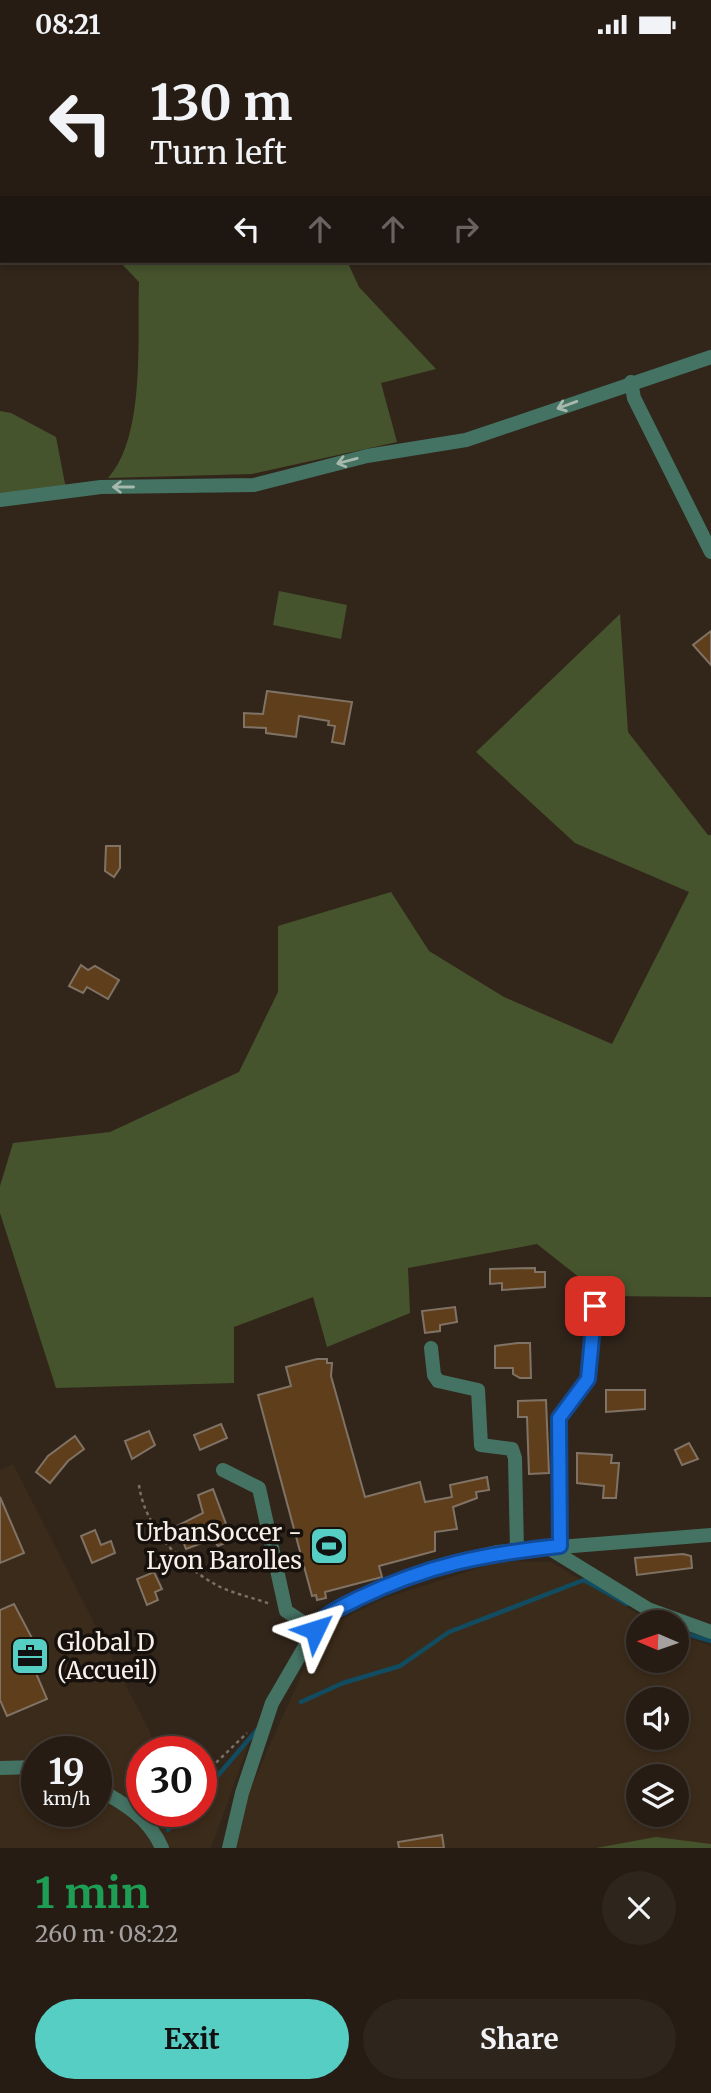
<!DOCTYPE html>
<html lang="en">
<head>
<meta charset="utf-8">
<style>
	:root { --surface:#261c14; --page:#2e251d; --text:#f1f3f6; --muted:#a4a1a0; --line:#423a34; --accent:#56cec3 }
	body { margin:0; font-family:Merriweather,serif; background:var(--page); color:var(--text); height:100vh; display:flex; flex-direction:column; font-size:26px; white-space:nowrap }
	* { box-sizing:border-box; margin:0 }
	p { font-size:23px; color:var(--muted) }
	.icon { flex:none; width:38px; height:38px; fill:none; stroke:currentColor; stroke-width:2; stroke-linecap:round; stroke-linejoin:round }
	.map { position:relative; height:1799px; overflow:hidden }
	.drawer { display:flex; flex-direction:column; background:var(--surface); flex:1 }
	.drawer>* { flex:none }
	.hud { position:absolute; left:0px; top:0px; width:712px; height:214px; box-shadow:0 4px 10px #0003,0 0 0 2px var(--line); background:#261c14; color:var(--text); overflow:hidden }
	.needle { width:46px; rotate:272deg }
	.fabs { position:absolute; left:626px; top:1561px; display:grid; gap:14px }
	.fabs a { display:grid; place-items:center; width:63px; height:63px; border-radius:50%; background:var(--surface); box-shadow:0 4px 10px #0003,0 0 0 2px var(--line); font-size:35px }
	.speed { position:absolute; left:21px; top:1687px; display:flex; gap:14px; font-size:35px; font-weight:700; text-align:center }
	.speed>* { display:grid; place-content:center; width:91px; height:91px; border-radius:50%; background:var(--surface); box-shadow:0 4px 10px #0003,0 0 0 2px var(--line); line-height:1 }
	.speed small { font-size:18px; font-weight:400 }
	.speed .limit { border:10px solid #d22; background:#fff; color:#111 }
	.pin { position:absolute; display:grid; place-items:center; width:60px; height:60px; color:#fff; margin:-30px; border-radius:14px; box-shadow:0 4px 10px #0006 }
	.me { position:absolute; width:77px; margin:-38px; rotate:49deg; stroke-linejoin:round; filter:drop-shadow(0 0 5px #0008) }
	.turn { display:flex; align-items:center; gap:24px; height:147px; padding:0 35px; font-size:32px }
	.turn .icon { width:91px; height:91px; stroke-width:2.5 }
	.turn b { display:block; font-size:49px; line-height:60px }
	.lanes { display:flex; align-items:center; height:66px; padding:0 35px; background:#0003; justify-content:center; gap:35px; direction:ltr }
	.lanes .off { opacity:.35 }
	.round { display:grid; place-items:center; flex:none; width:74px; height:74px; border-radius:37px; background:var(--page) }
	.headline { display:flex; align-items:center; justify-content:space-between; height:119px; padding:0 35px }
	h1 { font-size:42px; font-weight:700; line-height:52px; color:#1e9e55 }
	.primary-button { display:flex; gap:14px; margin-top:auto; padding:14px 35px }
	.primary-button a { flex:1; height:80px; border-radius:42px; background:var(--accent); color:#111; font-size:28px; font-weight:700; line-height:80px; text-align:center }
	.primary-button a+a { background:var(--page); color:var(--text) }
	.status { display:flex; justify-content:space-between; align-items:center; height:49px; padding:0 35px; background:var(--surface); direction:ltr }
	.status svg { height:19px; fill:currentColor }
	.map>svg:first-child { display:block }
</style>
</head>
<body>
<div class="status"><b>08:21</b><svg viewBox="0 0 49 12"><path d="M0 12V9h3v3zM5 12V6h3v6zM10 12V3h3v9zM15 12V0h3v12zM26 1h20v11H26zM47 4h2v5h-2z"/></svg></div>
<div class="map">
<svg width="711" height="1799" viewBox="0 0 711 1799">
	<rect width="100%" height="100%" fill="#32261b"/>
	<g fill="#3b2b1a" fill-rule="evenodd">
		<path d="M13,1415L160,1703H142V1762H201V1735L248,1696L211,1799H0V1421ZM37,1703H96V1762H37Z"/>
		<path d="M501,1512L551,1513L652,1573H639V1612H677V1585L711,1597V1799H233L248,1747L271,1693L307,1614L330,1576L385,1549ZM639,1650H677V1689H639ZM639,1727H677V1766H639Z"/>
	</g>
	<g fill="#46542d">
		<path d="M119,212H347L359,238L436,320L381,334L397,393L252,425L108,429C146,387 137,287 139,233Z"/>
		<polygon points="0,362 11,364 56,388 66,440 0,449"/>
		<polygon points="279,542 347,556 341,590 273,576"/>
		<polygon points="620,565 628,683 708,786 711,786 711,1248 603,1247 537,1195 408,1219 410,1264 327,1298 313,1248 234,1278 234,1334 56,1339 0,1164 0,1137 13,1094 110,1083 239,1023 278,943 278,877 391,843 429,902 504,948 612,995 689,843 575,794 476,703"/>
		<polygon points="656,1788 711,1795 711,1799 596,1799"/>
	</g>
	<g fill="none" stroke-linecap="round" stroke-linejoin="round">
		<g stroke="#124c61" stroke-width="4.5">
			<polyline points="644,1565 658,1573"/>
			<polyline points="677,1582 711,1592"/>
			<polyline points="301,1653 343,1634 400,1617 449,1583 584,1531 627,1555"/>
			<polyline points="201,1740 214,1731 257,1681"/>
			<polyline points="168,1781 182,1762"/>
		</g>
	</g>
	<g fill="#5e3e1b" stroke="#807365" stroke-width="2">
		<polygon points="711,582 711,616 693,596"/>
		<polygon points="267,642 352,653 344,695 332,693 335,677 328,676 329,672 299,667 296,688 266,684 266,679 244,678 244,664 263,665"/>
		<polygon points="106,797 120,797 120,819 114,828 105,822"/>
		<polygon points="81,916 88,921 95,917 119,931 108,950 87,938 83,944 69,937"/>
		<polygon points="535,1219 535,1223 545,1223 545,1238 502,1241 502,1234 490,1235 490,1220"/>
		<polygon points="455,1258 457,1273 440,1276 440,1282 425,1284 422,1262"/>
		<polygon points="518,1294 530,1294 531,1329 520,1329 513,1325 513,1319 495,1319 495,1297"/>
		<polygon points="317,1310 327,1310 327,1314 332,1314 331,1327 365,1448 420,1433 425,1453 452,1448 450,1436 487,1428 489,1441 476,1443 477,1449 453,1458 457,1480 435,1483 435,1502 379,1517 382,1528 325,1543 326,1549 317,1551 316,1546 312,1547 258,1346 291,1337 286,1318"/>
		<polygon points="606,1341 645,1341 645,1360 606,1363"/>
		<polygon points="546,1351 549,1424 529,1425 527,1368 518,1368 518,1352"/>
		<polygon points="221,1375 227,1389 200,1401 194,1386"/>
		<polygon points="149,1382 155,1396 132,1410 125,1392"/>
		<polygon points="75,1387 84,1400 68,1412 50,1434 36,1423 48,1407"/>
		<polygon points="689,1394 698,1410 682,1416 675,1401"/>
		<polygon points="577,1404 612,1406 611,1414 619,1414 616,1449 603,1449 604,1437 577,1434"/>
		<polygon points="213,1440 232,1491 218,1497 213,1490 186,1500 177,1477 203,1464 198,1446"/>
		<polygon points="0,1448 24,1504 0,1514"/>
		<polygon points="95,1481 101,1496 111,1492 115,1504 92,1514 81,1487"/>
		<polygon points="683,1505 691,1507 692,1519 637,1526 635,1509"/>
		<polygon points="154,1523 162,1540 155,1543 158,1551 147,1556 137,1530"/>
		<polygon points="14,1555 44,1612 33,1617 47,1650 7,1667 0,1651 0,1561"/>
		<polygon points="442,1786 444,1799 399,1799 398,1793"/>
	</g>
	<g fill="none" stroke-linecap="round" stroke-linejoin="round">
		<g stroke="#7a6f66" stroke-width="2.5" stroke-dasharray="3.5 3.5" stroke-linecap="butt">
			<path d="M139,1436C144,1476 179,1515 213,1534C229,1544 252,1548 270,1555"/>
			<polyline points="201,1728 247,1684"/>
		</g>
		<g stroke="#447364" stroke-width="14">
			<polyline points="629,0 632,2"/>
			<polyline points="710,19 711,18"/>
			<polyline points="710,39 711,38"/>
			<polyline points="710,52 711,51"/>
			<polyline points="710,120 711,121"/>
			<polyline points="631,333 634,349 711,503"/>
			<polyline points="0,451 101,438 254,436 367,407 466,391 711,308"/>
			<polyline points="431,1299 434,1326 438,1332 478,1341 481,1396 512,1400 515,1409 517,1501"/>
			<polyline points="223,1421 259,1439 286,1562 315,1581"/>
			<polyline points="560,1497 559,1369 588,1330 595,1257 587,1252"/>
			<polyline points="547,1498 648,1560 711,1583"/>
			<polyline points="0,1719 37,1718"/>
			<path d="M96,1739C124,1754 149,1769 162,1799"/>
			<polyline points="229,1799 242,1744 272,1654 322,1568 391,1534 445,1515 497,1503 711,1486"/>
		</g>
		<g stroke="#53bc9e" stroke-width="18">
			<polyline points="599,0 600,2"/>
			<polyline points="615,0 617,2"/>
			<polyline points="710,140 711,140"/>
			<polyline points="710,168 711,169"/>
		</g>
	</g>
	<defs><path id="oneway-shaft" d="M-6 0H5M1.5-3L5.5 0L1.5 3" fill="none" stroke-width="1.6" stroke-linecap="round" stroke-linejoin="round" transform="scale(1.75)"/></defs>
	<g stroke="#a7b8ad">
		<use href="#oneway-shaft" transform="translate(567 356) rotate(160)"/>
		<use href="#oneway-shaft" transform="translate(347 412) rotate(165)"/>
		<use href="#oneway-shaft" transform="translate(123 438) rotate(180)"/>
	</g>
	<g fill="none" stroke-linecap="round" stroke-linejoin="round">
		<defs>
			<path id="route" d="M315,1581C325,1564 340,1559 357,1550C427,1516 484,1505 560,1497L559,1369L588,1330L595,1257"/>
		</defs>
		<use href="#route" stroke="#114b97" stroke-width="18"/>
		<use href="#route" stroke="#1a73e8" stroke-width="12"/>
	</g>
	<defs>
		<symbol id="stadium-square" viewBox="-11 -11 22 22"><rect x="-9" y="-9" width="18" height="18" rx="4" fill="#56cec3" stroke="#16110c"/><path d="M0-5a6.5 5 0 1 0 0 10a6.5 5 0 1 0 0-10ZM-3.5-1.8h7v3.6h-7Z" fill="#111"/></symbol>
		<symbol id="office-square" viewBox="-11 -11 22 22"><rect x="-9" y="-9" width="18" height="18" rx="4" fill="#56cec3" stroke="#16110c"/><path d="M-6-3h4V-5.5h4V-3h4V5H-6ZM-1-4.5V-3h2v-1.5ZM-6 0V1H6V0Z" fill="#111"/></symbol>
	</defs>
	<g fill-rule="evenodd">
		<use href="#stadium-square" x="307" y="1475" width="44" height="44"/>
		<use href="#office-square" x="8" y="1585" width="44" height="44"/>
	</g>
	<g text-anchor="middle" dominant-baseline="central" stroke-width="7" stroke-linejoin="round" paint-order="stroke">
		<g font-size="24" fill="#f8f0e8" stroke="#16110c" text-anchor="end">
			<text x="302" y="1483">UrbanSoccer -<tspan x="302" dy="28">Lyon Barolles</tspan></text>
			<text x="57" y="1593" text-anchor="start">Global D<tspan x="57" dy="28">(Accueil)</tspan></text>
		</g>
	</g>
</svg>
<div class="fabs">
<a><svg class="needle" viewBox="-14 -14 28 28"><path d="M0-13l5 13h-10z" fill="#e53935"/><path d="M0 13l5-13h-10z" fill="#a4a1a0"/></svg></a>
<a><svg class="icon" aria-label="sound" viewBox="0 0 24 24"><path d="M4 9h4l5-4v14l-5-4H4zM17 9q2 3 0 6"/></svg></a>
<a><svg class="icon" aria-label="layers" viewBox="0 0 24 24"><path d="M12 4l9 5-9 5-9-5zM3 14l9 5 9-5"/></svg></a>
</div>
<div class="speed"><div>19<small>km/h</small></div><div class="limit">30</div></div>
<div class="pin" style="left:595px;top:1257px;background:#d93025"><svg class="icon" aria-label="arrive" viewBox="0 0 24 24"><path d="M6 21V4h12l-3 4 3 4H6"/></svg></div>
<svg class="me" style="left:315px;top:1581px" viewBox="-20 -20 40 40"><path d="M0-17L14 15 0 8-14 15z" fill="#1a73e8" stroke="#fff" stroke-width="4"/></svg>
<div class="hud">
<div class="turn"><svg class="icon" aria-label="left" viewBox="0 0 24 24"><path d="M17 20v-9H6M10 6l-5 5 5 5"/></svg><div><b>130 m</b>Turn left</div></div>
<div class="lanes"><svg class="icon" aria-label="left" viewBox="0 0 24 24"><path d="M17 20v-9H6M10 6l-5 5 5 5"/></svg><svg class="icon off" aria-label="ahead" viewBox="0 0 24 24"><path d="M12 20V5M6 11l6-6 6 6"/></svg><svg class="icon off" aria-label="ahead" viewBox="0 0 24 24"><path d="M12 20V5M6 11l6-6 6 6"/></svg><svg class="icon off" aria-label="right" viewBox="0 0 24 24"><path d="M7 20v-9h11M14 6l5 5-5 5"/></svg></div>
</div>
</div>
<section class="drawer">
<div class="headline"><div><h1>1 min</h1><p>260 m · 08:22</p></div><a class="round"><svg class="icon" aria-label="close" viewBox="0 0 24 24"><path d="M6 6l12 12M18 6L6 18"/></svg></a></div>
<div class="primary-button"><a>Exit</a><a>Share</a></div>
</section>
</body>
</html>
